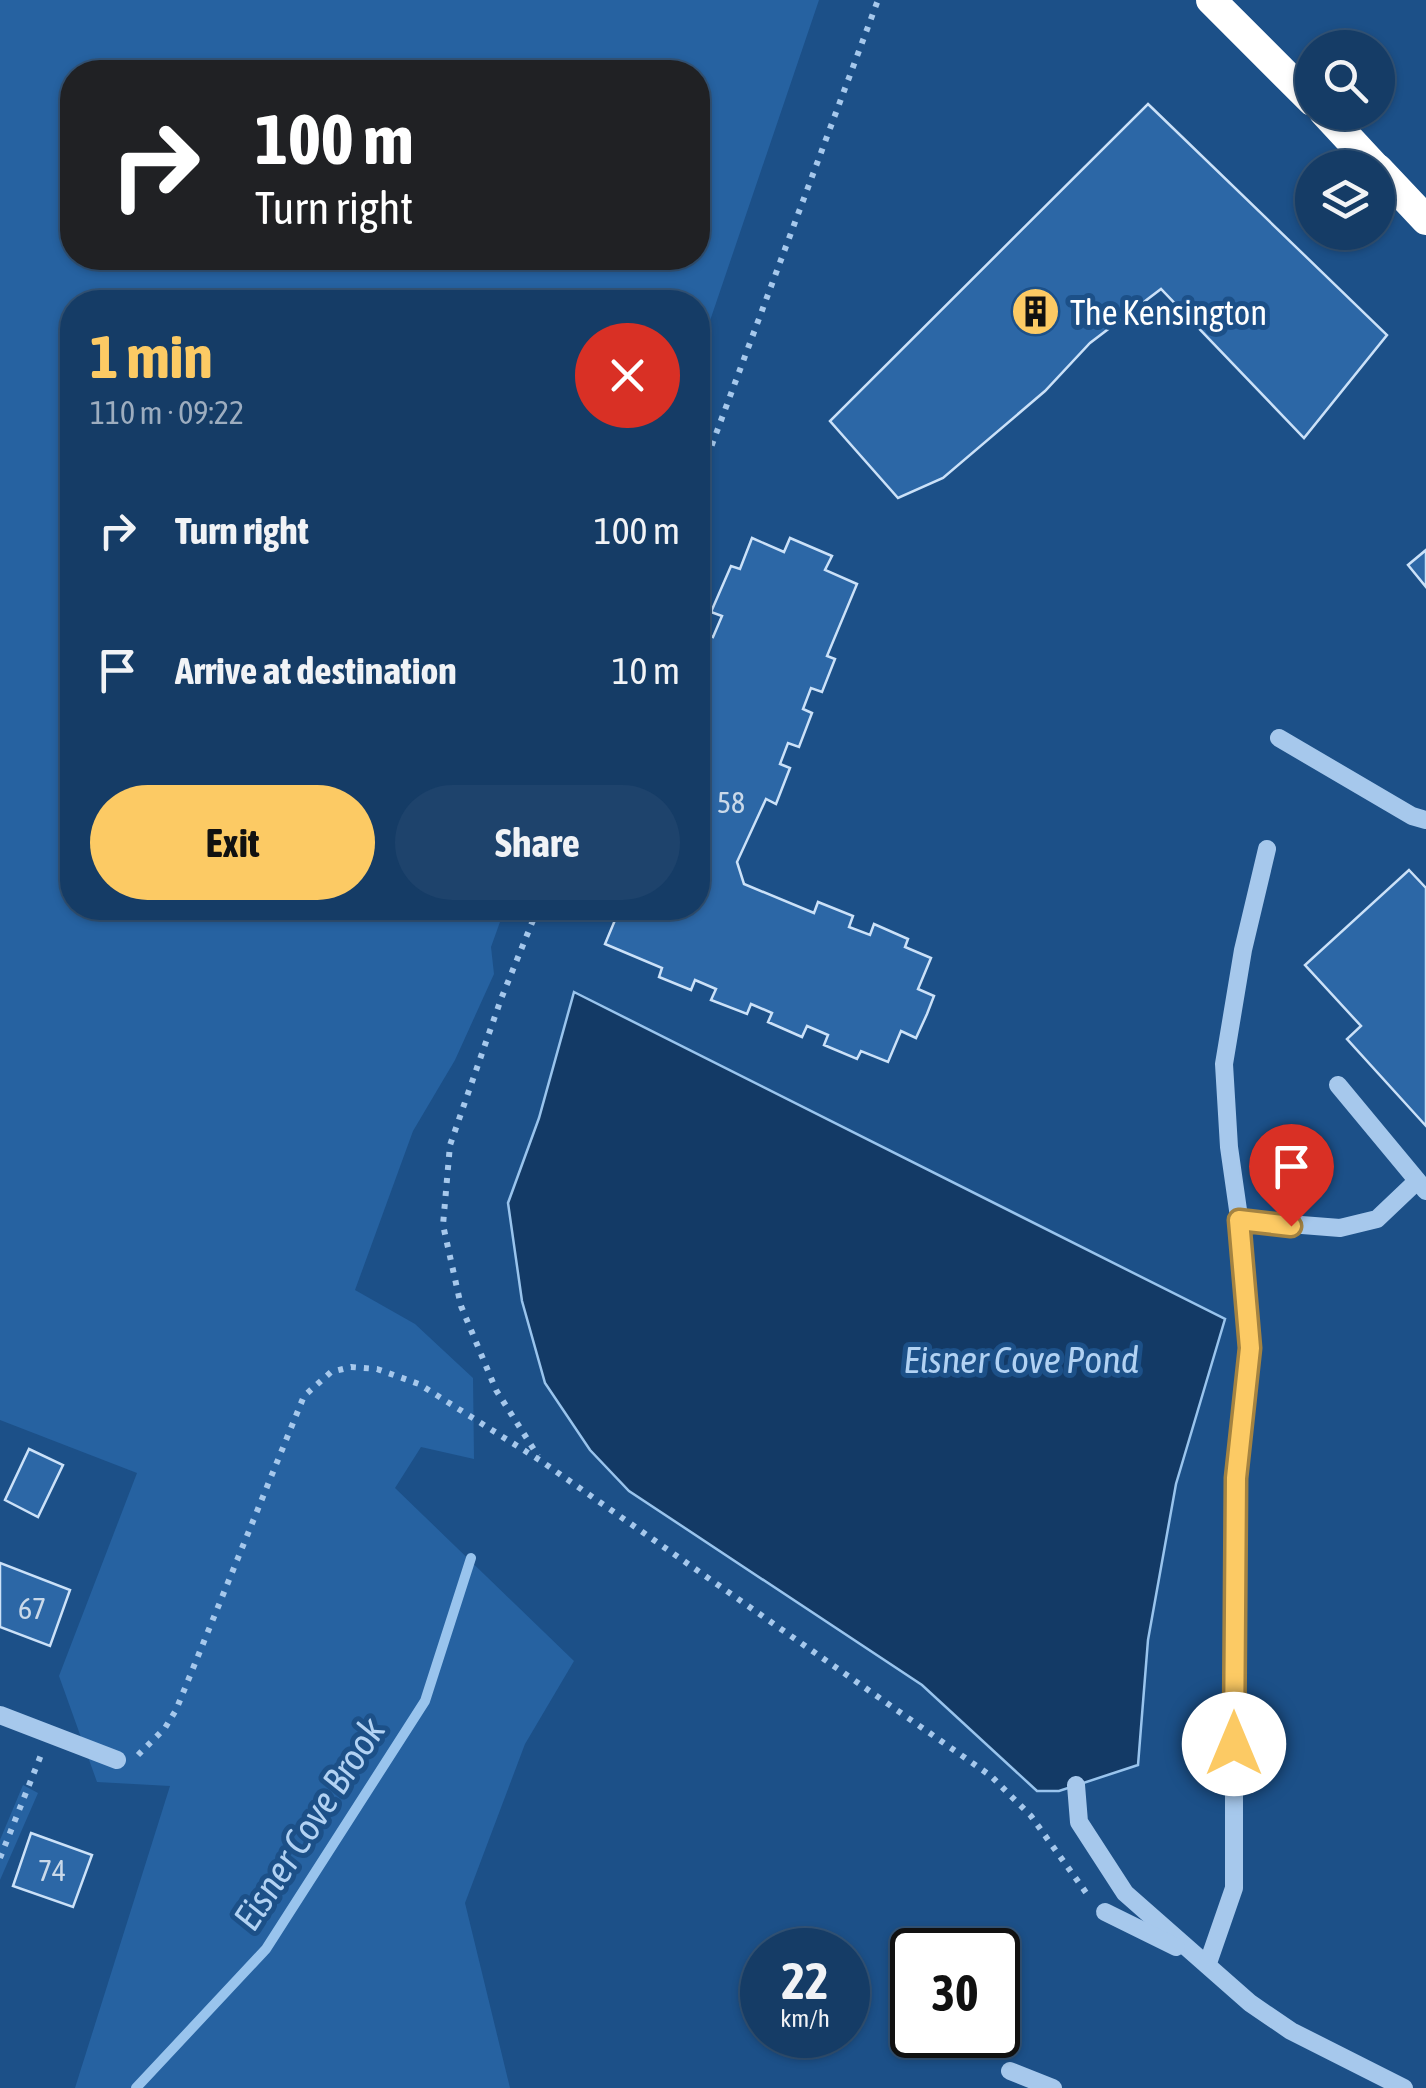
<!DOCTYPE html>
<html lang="en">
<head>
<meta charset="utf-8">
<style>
	:root { --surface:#153c66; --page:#1e436c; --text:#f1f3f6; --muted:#9dadbf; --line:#34567a; --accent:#fcca64 }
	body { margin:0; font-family:"Asap Condensed",sans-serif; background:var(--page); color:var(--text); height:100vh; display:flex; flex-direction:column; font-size:38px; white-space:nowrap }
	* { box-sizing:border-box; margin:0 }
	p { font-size:32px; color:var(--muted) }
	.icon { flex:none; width:55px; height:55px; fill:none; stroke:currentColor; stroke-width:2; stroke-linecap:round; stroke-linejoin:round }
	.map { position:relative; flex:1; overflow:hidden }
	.details { position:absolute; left:60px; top:290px; width:650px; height:630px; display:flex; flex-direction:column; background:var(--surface); border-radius:40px; box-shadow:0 2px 8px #0004,0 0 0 2px var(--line) }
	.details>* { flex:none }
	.hud { position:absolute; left:60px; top:60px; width:650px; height:210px; border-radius:40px; box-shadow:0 2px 8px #0004,0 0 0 2px var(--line); background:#202124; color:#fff; overflow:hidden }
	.controls { position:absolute; left:1295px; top:30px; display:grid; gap:20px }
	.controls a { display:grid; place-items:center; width:100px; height:100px; border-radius:50%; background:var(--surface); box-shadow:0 2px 8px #0004,0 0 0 2px var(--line); font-size:50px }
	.speed { position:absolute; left:740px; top:1928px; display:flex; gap:20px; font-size:50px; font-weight:700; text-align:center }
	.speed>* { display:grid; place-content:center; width:130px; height:130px; border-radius:50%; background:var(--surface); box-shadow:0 2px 8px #0004,0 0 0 2px var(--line); line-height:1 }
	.speed small { font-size:25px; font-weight:400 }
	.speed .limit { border:5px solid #111; border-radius:15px; background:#fff; color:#111 }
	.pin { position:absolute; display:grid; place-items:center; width:85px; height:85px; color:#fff; margin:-102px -42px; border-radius:50% 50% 50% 0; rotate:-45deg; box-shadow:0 0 10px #0007 }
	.pin .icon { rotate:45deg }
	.me { position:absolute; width:110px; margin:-55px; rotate:0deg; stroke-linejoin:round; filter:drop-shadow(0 0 8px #0008) }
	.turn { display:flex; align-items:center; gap:35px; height:210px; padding:0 30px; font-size:45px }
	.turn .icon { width:130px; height:130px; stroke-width:2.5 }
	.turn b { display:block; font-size:70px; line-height:85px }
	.round { display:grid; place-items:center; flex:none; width:105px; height:105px; border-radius:52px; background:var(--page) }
	.head { display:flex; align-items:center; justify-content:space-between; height:170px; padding:0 30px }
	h1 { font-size:60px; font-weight:700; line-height:75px; color:var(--accent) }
	.primary-button { display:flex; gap:20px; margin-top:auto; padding:20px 30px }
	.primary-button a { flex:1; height:115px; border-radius:60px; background:var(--accent); color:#111; font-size:40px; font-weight:700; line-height:115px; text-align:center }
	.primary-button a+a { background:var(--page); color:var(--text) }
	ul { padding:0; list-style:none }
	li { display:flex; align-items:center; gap:30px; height:140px; padding:0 30px }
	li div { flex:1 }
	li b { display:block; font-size:38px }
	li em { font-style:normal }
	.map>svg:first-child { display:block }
</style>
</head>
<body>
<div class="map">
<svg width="1426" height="2088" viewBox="0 0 1426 2088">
	<rect width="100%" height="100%" fill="#1c5088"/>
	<g fill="#2662a1" fill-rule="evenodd">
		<path d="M0,0H819L698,356V302H72V908H505L491,947L494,974L455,1060L413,1131L355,1290L415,1324L473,1378L474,1459L421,1447L395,1488L574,1661L525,1744L465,1903L510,2088H75L170,1786L97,1782L59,1676L137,1473L0,1420ZM72,72H698V258H72Z"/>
		<polygon points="23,1785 38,1793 0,1880 0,1840"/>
	</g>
	<polygon fill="#133a66" stroke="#99c4ed" stroke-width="2.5" points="574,992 1225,1319 1176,1484 1148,1640 1138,1765 1059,1791 1037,1791 922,1685 629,1491 590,1450 545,1383 522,1301 508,1203 539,1118"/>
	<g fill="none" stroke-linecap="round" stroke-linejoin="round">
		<polyline stroke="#99c4ed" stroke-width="10" points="136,2088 266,1949 425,1701 471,1558"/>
	</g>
	<g fill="#2c67a6" stroke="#cbe1f8" stroke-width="2.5">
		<polygon points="1148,104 1387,335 1304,438 1161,289 1090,343 1045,391 943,478 898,498 830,421"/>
		<polygon points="752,538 784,552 790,538 832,556 825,570 857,584 827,656 835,659 822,692 811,688 803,709 812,713 799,747 788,743 780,764 790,768 776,804 766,799 737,862 744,884 814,913 818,902 853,916 849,927 870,935 874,924 908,939 905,947 931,958 918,989 934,996 927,1014 916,1038 901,1031 888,1062 861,1051 857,1059 824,1045 828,1035 807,1026 802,1037 768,1022 772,1013 751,1004 747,1014 711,1000 716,989 695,980 691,990 659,977 662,968 605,944 618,913 605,908 698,908 698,645 703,632 713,637 722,616 711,612 731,566 740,569"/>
		<polygon points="1426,550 1426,587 1408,565"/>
		<polygon points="1409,870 1426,888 1426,1126 1347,1039 1361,1026 1305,965"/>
		<polygon points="29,1449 63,1465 38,1517 5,1500"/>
		<polygon points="0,1563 70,1590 50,1646 0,1627"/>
		<polygon points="31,1833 92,1855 73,1907 13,1886"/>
	</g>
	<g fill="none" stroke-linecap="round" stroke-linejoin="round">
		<g stroke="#a6c8ec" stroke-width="6" stroke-dasharray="5 8" stroke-linecap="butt">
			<polyline points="698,482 878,0"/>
			<polyline points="538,908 501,999 450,1145 443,1225 461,1306 496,1390 538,1456"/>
			<polyline points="138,1755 165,1728 176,1710 304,1396 331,1372 351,1367 377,1369 419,1384 541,1461 991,1776 1031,1816 1087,1894"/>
			<polyline points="0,1858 41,1755"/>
		</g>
		<g stroke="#a6c8ec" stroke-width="18">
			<polyline points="1279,738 1412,816 1426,820"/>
			<polyline points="1338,1085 1426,1191"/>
			<polyline points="1239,1220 1340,1228 1377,1219 1417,1181"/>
			<polyline points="0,1715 117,1760"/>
			<polyline points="1076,1785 1079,1822 1125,1893 1250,2003 1291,2031 1404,2088"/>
			<polyline points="1105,1912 1176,1947"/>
			<polyline points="1208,1963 1234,1888 1234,1564 1236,1478 1250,1348 1242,1238 1229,1147 1224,1064 1243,950 1267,849"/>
			<polyline points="1010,2071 1053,2088"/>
		</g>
		<g stroke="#fff" stroke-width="30">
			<polyline points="1211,0 1312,101"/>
			<polyline points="1324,112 1376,168"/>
			<polyline points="1378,169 1426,220"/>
		</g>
	</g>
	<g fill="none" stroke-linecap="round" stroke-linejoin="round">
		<defs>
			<polyline id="route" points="1234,1744 1236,1478 1250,1348 1239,1220 1291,1226"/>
		</defs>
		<use href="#route" stroke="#a48341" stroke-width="25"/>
		<use href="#route" stroke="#fcca64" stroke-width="18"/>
	</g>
	<defs>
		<symbol id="building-disc" viewBox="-11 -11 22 22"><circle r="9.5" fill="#fcca64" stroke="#1c5088"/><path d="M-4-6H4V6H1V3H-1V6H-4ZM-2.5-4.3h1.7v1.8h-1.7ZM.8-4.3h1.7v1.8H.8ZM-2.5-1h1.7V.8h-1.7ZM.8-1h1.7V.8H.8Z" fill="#111"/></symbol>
	</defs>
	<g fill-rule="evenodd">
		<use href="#building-disc" x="1008" y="284" width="55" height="55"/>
	</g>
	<g text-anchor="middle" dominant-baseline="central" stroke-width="10" stroke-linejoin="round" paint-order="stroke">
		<g font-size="30" fill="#cad9e9">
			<text x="731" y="802">58</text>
			<text x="32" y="1608">67</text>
			<text x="52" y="1870">74</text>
		</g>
		<g font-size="35" fill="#fff" stroke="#1c5088" text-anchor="start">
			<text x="1070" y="312">The Kensington</text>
		</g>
		<g font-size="38" font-style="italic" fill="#b2d2f3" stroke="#1c5088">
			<text x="1021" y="1359">Eisner Cove Pond</text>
			<text transform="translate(309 1824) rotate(-57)">Eisner Cove Brook</text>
		</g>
	</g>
</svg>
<div class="controls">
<a><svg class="icon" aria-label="search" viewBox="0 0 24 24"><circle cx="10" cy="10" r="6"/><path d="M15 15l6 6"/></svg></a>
<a><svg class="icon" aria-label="layers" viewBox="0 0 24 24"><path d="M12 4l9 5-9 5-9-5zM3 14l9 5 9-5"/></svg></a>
</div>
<div class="speed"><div>22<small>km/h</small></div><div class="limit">30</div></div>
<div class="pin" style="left:1291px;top:1226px;background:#d93025"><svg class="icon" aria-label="arrive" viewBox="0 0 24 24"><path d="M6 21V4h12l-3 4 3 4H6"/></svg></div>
<svg class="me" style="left:1234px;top:1744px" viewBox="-20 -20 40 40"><circle r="19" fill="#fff"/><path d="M0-13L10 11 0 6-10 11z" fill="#fcca64"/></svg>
<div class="hud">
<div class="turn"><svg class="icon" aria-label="right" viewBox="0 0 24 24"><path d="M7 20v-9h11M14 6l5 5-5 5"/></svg><div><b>100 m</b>Turn right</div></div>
</div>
<section class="details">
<div class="head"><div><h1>1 min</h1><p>110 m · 09:22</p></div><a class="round" style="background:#d93025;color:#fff"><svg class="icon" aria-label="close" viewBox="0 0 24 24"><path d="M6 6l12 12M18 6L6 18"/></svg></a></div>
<ul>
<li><svg class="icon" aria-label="right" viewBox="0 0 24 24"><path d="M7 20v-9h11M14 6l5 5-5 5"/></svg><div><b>Turn right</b></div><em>100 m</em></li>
<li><svg class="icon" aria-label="arrive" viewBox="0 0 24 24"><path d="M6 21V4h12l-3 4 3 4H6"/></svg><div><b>Arrive at destination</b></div><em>10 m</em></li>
</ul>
<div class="primary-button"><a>Exit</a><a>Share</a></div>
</section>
</div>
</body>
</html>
